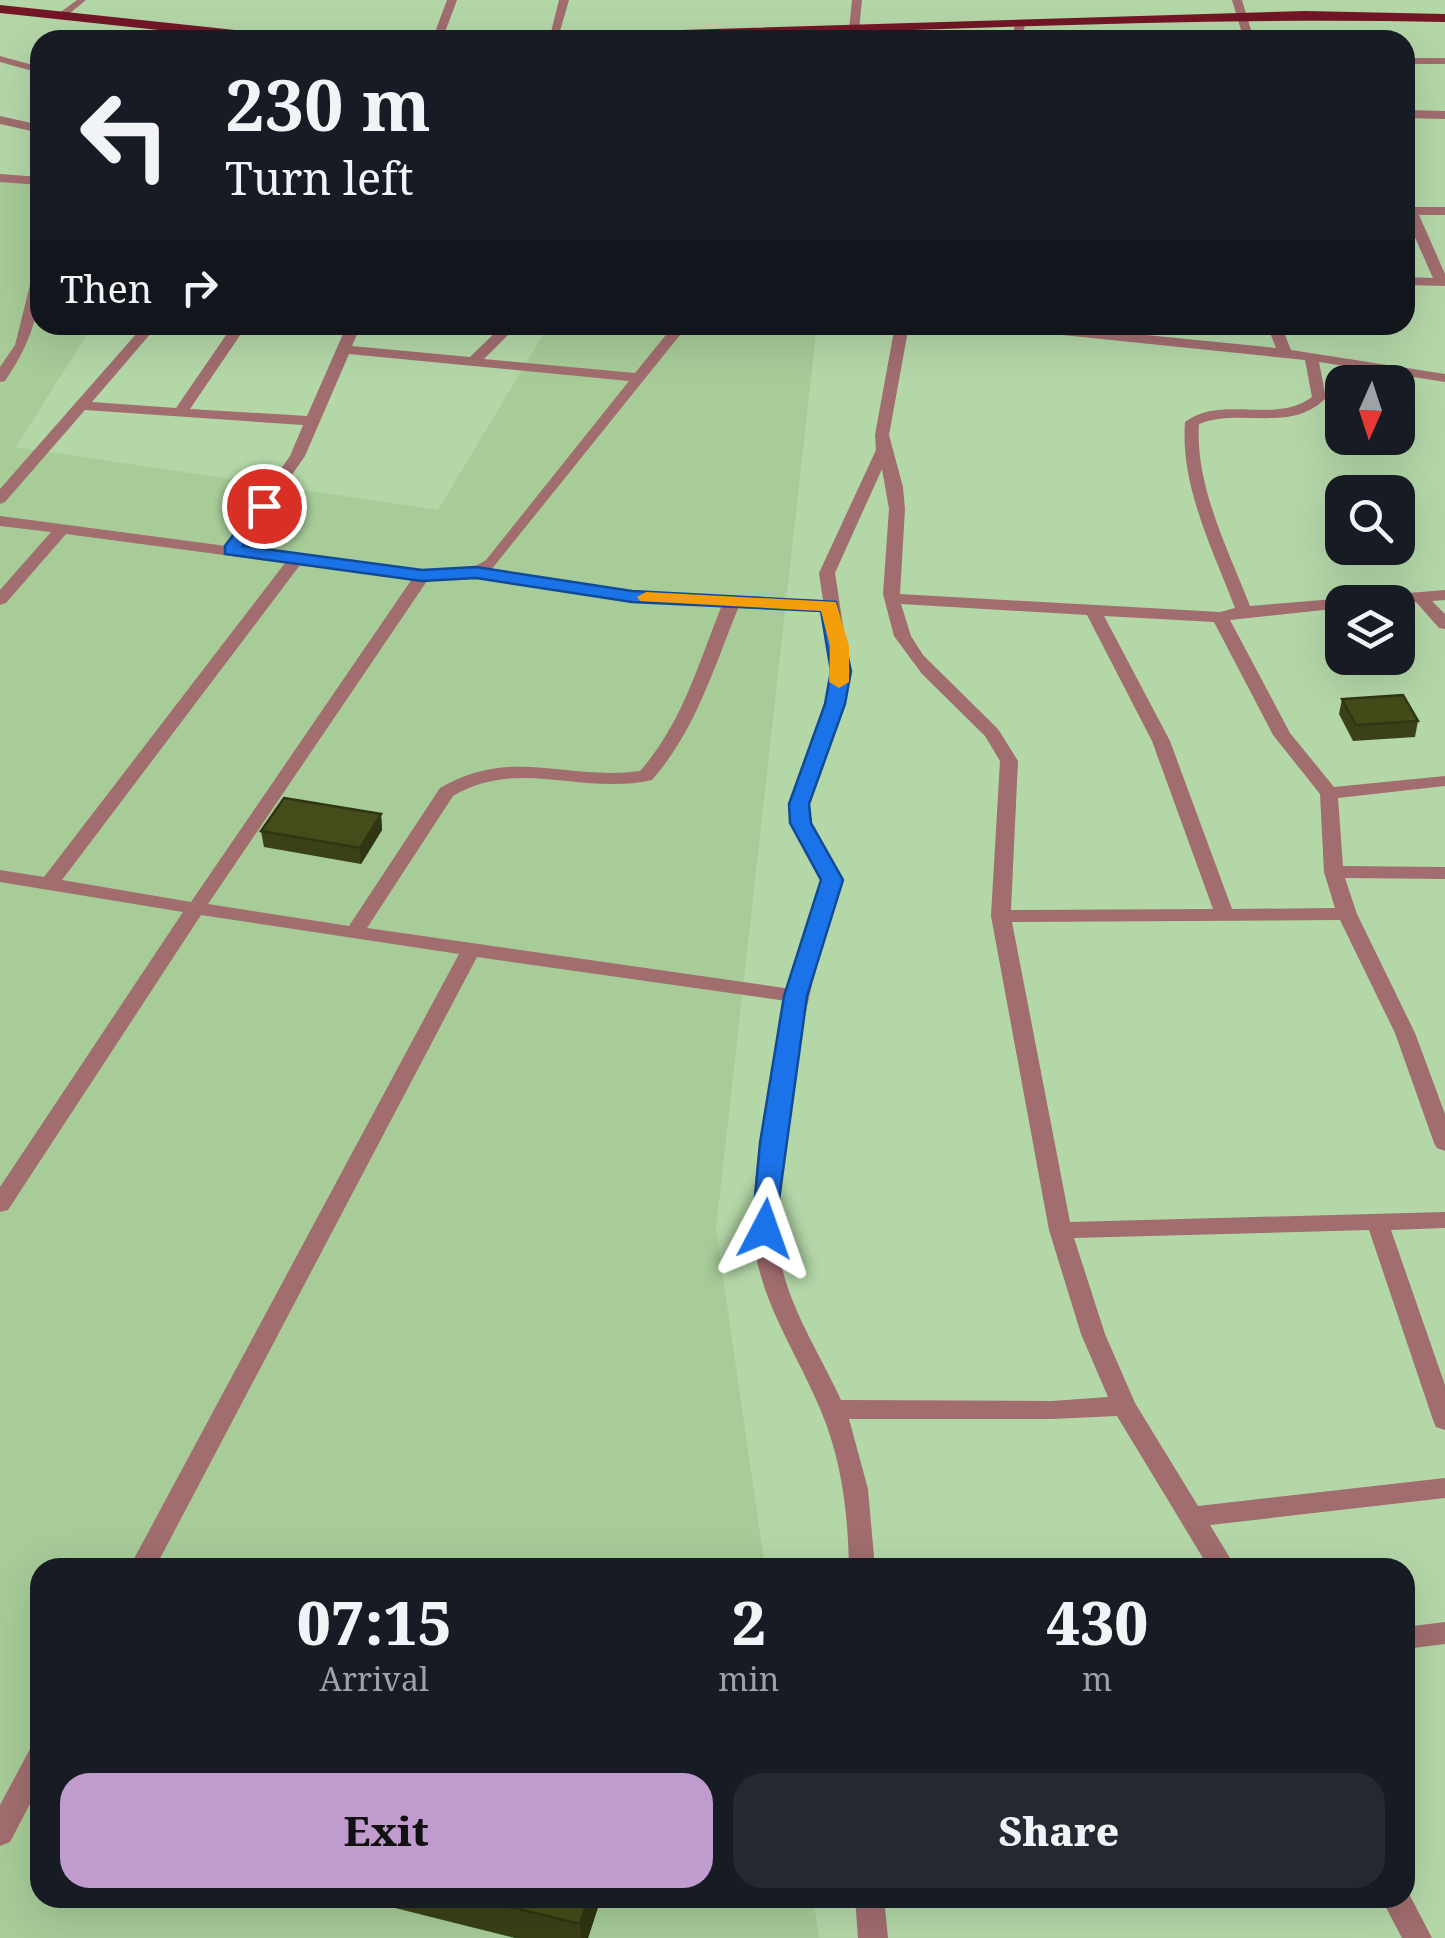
<!DOCTYPE html>
<html lang="en">
<head>
<meta charset="utf-8">
<style>
	:root { --surface:#171b24; --page:#242831; --text:#f1f3f6; --muted:#9ea1a6; --accent:#c09bce }
	body { margin:0; font-family:"Noto Serif",serif; background:var(--page); color:var(--text); height:100vh; display:flex; flex-direction:column; font-size:38px; white-space:nowrap }
	* { box-sizing:border-box; margin:0 }
	p { font-size:32px; color:var(--muted) }
	.icon { flex:none; width:55px; height:55px; fill:none; stroke:currentColor; stroke-width:2; stroke-linecap:round; stroke-linejoin:round }
	.map { position:relative; flex:1; overflow:hidden }
	.sheet { position:absolute; left:30px; top:1558px; width:1385px; height:350px; display:flex; flex-direction:column; background:var(--surface); border-radius:30px; box-shadow:0 10px 40px #0002 }
	.sheet>* { flex:none }
	.banner { position:absolute; left:30px; top:30px; width:1385px; height:305px; border-radius:30px; box-shadow:0 10px 40px #0002; background:#171b24; color:var(--text); overflow:hidden }
	.needle { width:65px; rotate:183deg }
	.buttons { position:absolute; left:1325px; top:365px; display:grid; gap:20px }
	.buttons a { display:grid; place-items:center; width:90px; height:90px; border-radius:20px; background:var(--surface); box-shadow:0 10px 40px #0002; font-size:50px }
	.pin { position:absolute; display:grid; place-items:center; width:85px; height:85px; color:#fff; margin:-42px; border:5px solid #fff; border-radius:50%; box-shadow:0 2px 10px #0007 }
	.me { position:absolute; width:110px; margin:-55px; rotate:4deg; stroke-linejoin:round; filter:drop-shadow(0 0 8px #0008) }
	.turn { display:flex; align-items:center; gap:35px; height:210px; padding:0 30px; font-size:45px }
	.turn .icon { width:130px; height:130px; stroke-width:2.5 }
	.turn b { display:block; font-size:70px; line-height:85px }
	.then { display:flex; align-items:center; height:95px; padding:0 30px; background:#0003; gap:20px; font-size:38px }
	.eta { display:flex; justify-content:space-evenly; align-items:center; height:170px; text-align:center }
	.eta b { font-size:60px; font-weight:800; line-height:70px }
	.action { display:flex; gap:20px; margin-top:auto; padding:20px 30px }
	.action a { flex:1; height:115px; border-radius:30px; background:var(--accent); color:#111; font-size:40px; font-weight:800; line-height:115px; text-align:center }
	.action a+a { background:var(--page); color:var(--text) }
	.map>svg:first-child { display:block }
</style>
</head>
<body>
<div class="map">
<svg width="1445" height="1938" viewBox="0 0 1445 1938">
	<rect width="100%" height="100%" fill="#b4d7a8"/>
	<polygon fill="#a7cc98" points="0,177 40,180 40,325 93,325 16,447 438,510 549,325 817,325 716,1229 765,1567 40,1568 40,1898 813,1898 819,1938 0,1938"/>
	<g fill="none" stroke-linecap="round" stroke-linejoin="round">
		<polygon fill="#a16d6f" fill-rule="evenodd" points="77,0 86,0 64,18 58,18 58,14"/>
		<g fill="#a16d6f" fill-rule="evenodd">
			<polygon points="447,0 457,0 442,40 432,40"/>
			<polygon points="559,0 569,0 558,38 549,40"/>
			<polygon points="852,0 862,0 859,30 854,33 849,30"/>
			<polygon points="1232,0 1242,0 1254,40 1244,40"/>
			<polygon points="1020,23 1025,26 1020,40 1010,40 1015,26"/>
			<polygon points="0,56 40,67 40,73 0,62"/>
			<rect x="1405" y="58" width="40" height="6"/>
			<polygon points="1405,110 1445,111 1445,119 1405,118"/>
			<polygon points="0,116 40,125 40,133 0,124"/>
			<polygon points="0,174 40,177 40,185 0,182"/>
			<polygon points="1405,194 1409,195 1415,207 1445,207 1445,215 1419,215 1445,274 1445,286 1405,285 1405,277 1433,278 1405,215"/>
			<path d="M40,269C40,316 31,342 5,381L0,382V367L15,345L33,273Z"/>
			<path d="M144,325H158L92,402L176,408L233,325H247L190,409L307,416L347,325H361L352,346L470,357L503,325H518L484,359L635,373L674,325H688L491,570L632,591L823,600L819,573L876,450L875,435L895,325H909L889,435L903,487L905,509L900,594L1220,612L1235,608C1213,550 1180,486 1185,422C1222,394 1274,425 1312,397L1305,360L1004,329L997,325H1045L1276,348L1267,325H1281L1291,350L1445,374V382L1319,362L1326,398C1290,434 1241,407 1199,424C1195,486 1228,549 1250,606L1445,590V600L1432,601L1445,614V629L1439,628L1416,602H1342V608L1230,620L1290,733L1334,787L1445,776V786L1338,798L1343,866L1445,867V879L1345,878L1357,914L1415,1033L1445,1114V1151L1437,1148L1434,1143L1395,1033L1340,920L1012,922L1070,1222L1445,1212V1228L1391,1230L1445,1385V1430L1436,1427L1433,1420L1369,1230L1074,1238L1105,1334L1135,1403L1198,1506L1445,1478V1498L1210,1525L1236,1568H1209L1117,1416L1052,1419H849L868,1489L875,1568H849C848,1514 842,1461 821,1411C801,1362 770,1316 758,1265C743,1197 771,1070 787,1001L477,957L155,1568H129L459,954L201,915L8,1210L0,1212V1187L183,912L0,882V870L44,877L285,563L66,534L6,603L0,605V590L51,532L0,526V516L226,546L290,456L303,425L85,410L5,502L0,504V489ZM349,354L629,381L486,560L472,568L422,571L241,548L305,456ZM882,469L889,509L883,594L894,636L922,674L985,736L1000,761L991,916L1049,1230L1081,1334L1108,1397L1052,1401L841,1400C820,1354 789,1308 780,1258C772,1220 778,1181 783,1143C794,1053 814,966 842,880L809,823L808,804L844,704L850,671L835,573ZM300,565L412,579L191,902L62,880ZM476,578L632,601L722,605C699,662 682,724 640,771C566,781 511,746 440,788L349,926L208,904L427,581ZM901,604L1087,615L1152,741L1213,909L1011,910L1018,761L998,729L923,655L911,636ZM739,606L824,610L832,671L826,704L790,804L791,823L822,880L791,989L367,928L453,796C518,757 582,796 652,780C696,730 714,667 739,606ZM1104,616L1214,622L1273,735L1320,794L1324,872L1335,908L1232,909L1170,741Z"/>
			<polygon points="1445,1622 1445,1644 1405,1649 1405,1627"/>
			<polygon points="40,1746 40,1785 10,1842 0,1846 0,1805 30,1749"/>
			<polygon points="1405,1888 1406,1888 1432,1938 1402,1938 1381,1898 1405,1898"/>
			<polygon points="855,1898 884,1898 888,1938 858,1938"/>
		</g>
		<g fill="#731625" fill-rule="evenodd">
			<polygon points="0,5 290,36 297,40 252,40 0,13"/>
			<path d="M1305,11L1445,14V22C1123,15 800,40 478,40L485,36Z"/>
		</g>
	</g>
	<g fill="#3a4116">
		<polygon points="1342,699 1418,721 1415,737 1353,741 1339,714"/>
		<polygon points="381,814 382,830 361,864 264,847 261,831"/>
		<polygon points="355,1898 601,1898 588,1938 515,1938"/>
	</g>
	<g fill="#303512">
		<polygon points="381,814 382,830 361,864 360,848"/>
		<polygon points="589,1898 601,1898 588,1938 581,1938 580,1924"/>
	</g>
	<g fill="#444c19" stroke="#303512" stroke-width="2.5">
		<polygon points="1403,695 1418,721 1356,725 1342,699"/>
		<polygon points="284,798 381,814 360,848 261,831"/>
		<polygon points="474,1898 589,1898 580,1924"/>
	</g>
	<polygon fill="#1a73e8" stroke="#114b97" stroke-width="2.5" points="264,500 273,506 243,546 422,570 476,567 632,591 836,602 851,671 845,704 809,804 811,823 843,880 807,996 774,1236 756,1236 752,1229 760,1143 784,996 821,880 790,823 789,804 825,704 831,671 821,611 632,602 476,578 422,581 225,554 225,546 258,502"/>
	<polygon fill="#f59e0b" points="646,592 836,602 849,646 849,682 839,688 829,682 830,646 821,611 640,601 637,597"/>
</svg>
<div class="buttons">
<a><svg class="needle" viewBox="-14 -14 28 28"><path d="M0-13l5 13h-10z" fill="#e53935"/><path d="M0 13l5-13h-10z" fill="#9ea1a6"/></svg></a>
<a><svg class="icon" aria-label="search" viewBox="0 0 24 24"><circle cx="10" cy="10" r="6"/><path d="M15 15l6 6"/></svg></a>
<a><svg class="icon" aria-label="layers" viewBox="0 0 24 24"><path d="M12 4l9 5-9 5-9-5zM3 14l9 5 9-5"/></svg></a>
</div>
<div class="pin" style="left:264px;top:506px;background:#d93025"><svg class="icon" aria-label="arrive" viewBox="0 0 24 24"><path d="M6 21V4h12l-3 4 3 4H6"/></svg></div>
<svg class="me" style="left:765px;top:1229px" viewBox="-20 -20 40 40"><path d="M0-17L14 15 0 8-14 15z" fill="#1a73e8" stroke="#fff" stroke-width="4"/></svg>
<div class="banner">
<div class="turn"><svg class="icon" aria-label="left" viewBox="0 0 24 24"><path d="M17 20v-9H6M10 6l-5 5 5 5"/></svg><div><b>230 m</b>Turn left</div></div>
<div class="then">Then<svg class="icon" aria-label="right" viewBox="0 0 24 24"><path d="M7 20v-9h11M14 6l5 5-5 5"/></svg></div>
</div>
<section class="sheet">
<div class="eta">
<div><b>07:15</b><p>Arrival</p></div>
<div><b>2</b><p>min</p></div>
<div><b>430</b><p>m</p></div>
</div>
<div class="action"><a>Exit</a><a>Share</a></div>
</section>
</div>
</body>
</html>
